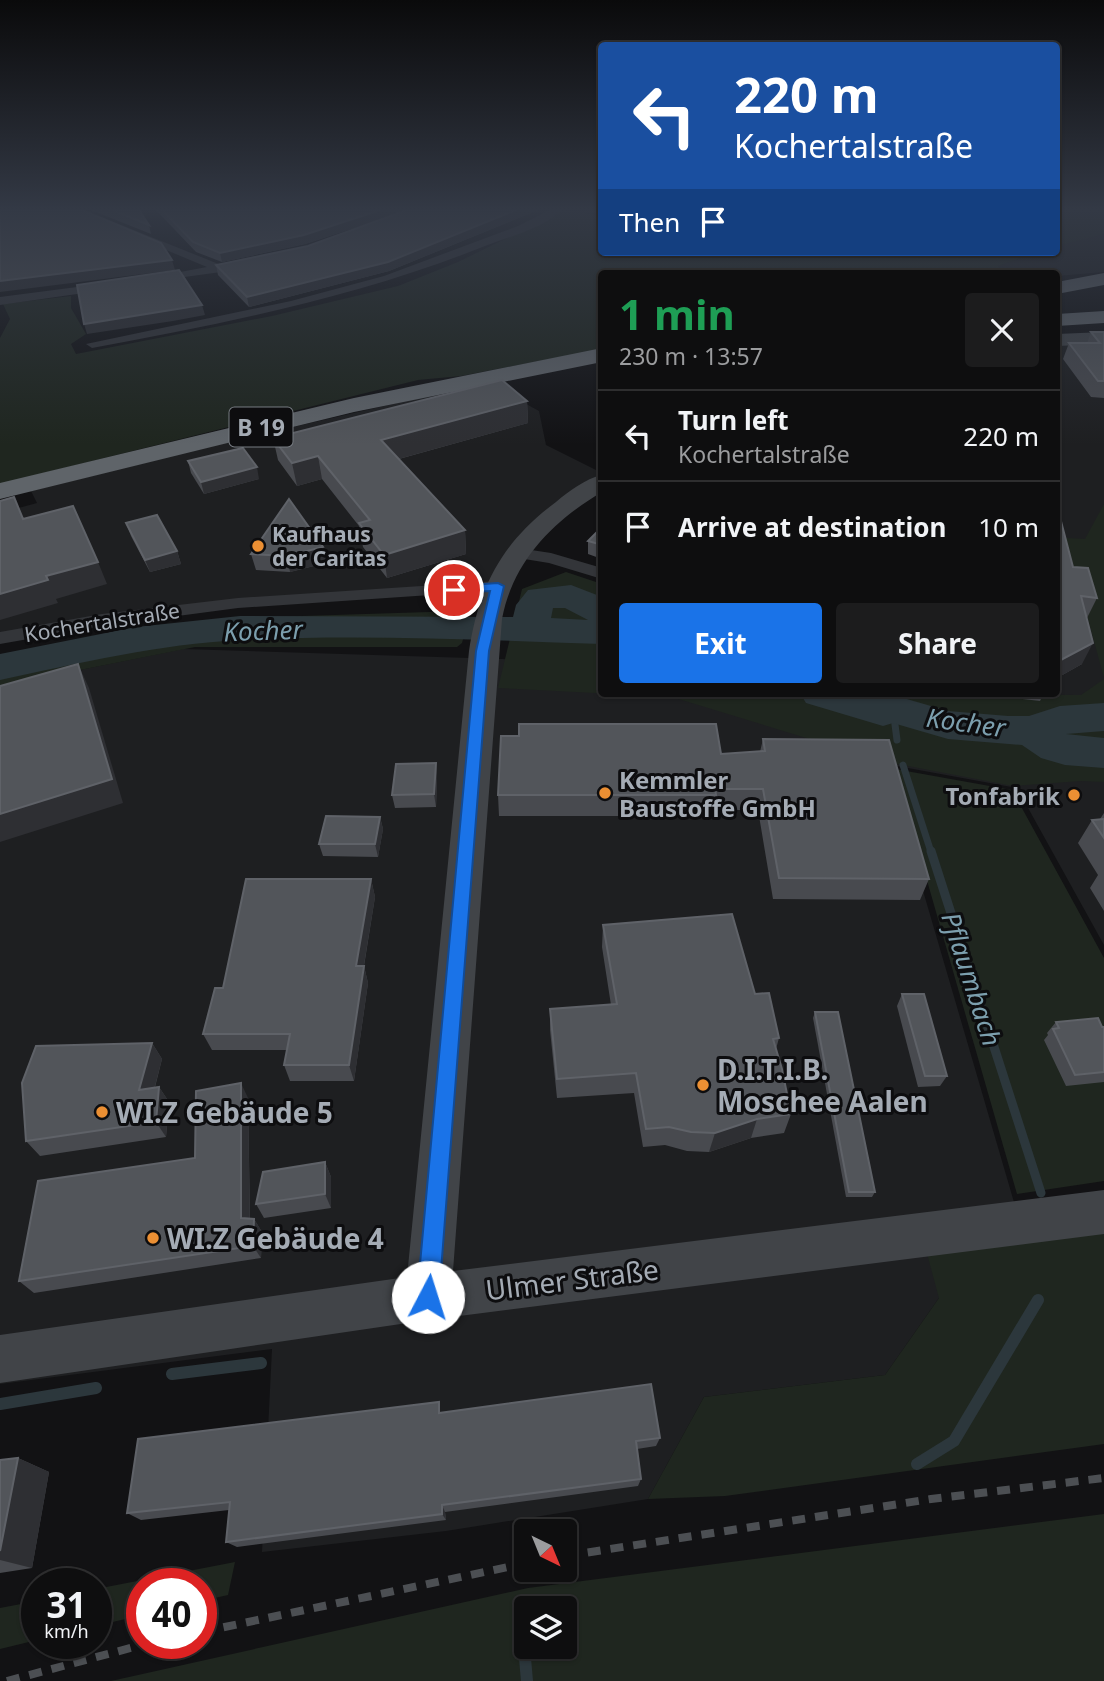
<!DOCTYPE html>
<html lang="en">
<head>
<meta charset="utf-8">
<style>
	:root { --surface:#0e0e0f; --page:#1c1c1d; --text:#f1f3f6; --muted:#9b9c9e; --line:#2e2e2f; --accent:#1a73e8 }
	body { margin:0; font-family:"Noto Sans",sans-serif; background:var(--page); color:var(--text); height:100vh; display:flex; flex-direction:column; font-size:26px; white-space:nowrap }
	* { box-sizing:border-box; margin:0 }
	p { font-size:23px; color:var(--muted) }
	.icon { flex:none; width:38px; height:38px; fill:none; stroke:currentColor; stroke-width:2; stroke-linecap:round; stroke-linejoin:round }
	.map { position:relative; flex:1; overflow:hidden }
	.sheet { position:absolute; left:598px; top:270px; width:462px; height:427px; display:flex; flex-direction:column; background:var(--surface); border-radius:7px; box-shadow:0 2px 5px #0004,0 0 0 2px var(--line) }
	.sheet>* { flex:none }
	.guide { position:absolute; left:598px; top:42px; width:462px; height:214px; border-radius:7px; box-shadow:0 2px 5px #0004,0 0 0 2px var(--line); background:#1a4fa0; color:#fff; overflow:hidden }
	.needle { width:46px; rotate:137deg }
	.buttons { position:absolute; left:514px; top:1519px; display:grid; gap:14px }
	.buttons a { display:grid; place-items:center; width:63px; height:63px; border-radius:7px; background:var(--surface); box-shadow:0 2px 5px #0004,0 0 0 2px var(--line); font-size:35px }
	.speed { position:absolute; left:21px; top:1568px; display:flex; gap:14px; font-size:35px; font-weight:700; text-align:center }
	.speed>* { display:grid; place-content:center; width:91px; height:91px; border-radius:50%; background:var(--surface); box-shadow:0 2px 5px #0004,0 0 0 2px var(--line); line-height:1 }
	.speed small { font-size:18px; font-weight:400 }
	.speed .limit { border:10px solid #d22; background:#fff; color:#111 }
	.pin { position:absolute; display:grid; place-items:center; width:60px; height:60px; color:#fff; margin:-30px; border:4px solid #fff; border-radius:50%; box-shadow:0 2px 7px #0007 }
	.me { position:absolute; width:77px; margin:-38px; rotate:5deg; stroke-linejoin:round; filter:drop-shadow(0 0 5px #0008) }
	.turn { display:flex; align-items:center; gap:24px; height:147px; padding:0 21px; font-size:32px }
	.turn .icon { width:91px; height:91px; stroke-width:2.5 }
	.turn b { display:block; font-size:49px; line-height:60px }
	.then { display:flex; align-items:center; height:66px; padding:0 21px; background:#0003; gap:14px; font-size:26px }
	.round { display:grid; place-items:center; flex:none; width:74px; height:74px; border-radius:7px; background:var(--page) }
	.head { display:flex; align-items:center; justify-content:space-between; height:119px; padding:0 21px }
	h1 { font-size:42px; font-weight:700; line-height:52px; color:#1e9e55 }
	.action { display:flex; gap:14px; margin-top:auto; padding:14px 21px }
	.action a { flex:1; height:80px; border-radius:7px; background:var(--accent); color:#fff; font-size:28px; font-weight:700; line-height:80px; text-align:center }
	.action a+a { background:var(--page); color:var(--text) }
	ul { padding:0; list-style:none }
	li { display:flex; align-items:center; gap:21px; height:91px; padding:0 21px; border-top:2px solid var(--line) }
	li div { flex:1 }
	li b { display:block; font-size:26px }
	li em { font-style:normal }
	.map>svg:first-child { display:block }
</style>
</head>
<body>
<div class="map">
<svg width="1104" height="1681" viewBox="0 0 1104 1681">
	<rect width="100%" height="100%" fill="#121214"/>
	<g fill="#1e1f21">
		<polygon points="1104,234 1104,272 1057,276 1057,273 1007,273 997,266 1039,252 1057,252 1057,246 1086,236"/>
		<polygon points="1104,341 1104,945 1017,788 886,764 1016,1209 939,1298 885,1375 704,1397 648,1499 446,1531 262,1552 272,1349 0,1384 0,686 183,649 602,662 602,693 1057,693 1057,343"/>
		<polygon points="490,384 539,411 546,445 602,473 602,476 491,582 245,599 0,633 0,513 37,503 31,491 245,438 475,385"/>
	</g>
	<g fill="#1f261f" fill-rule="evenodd">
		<polygon points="564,210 602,216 602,252 1039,252 998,266 1007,273 602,273 602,349 461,376 418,380 0,484 0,338 10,319 3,304 71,296 71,308 86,334 71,344 76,354 272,316 398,286 458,262"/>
		<polygon points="1057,210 1104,210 1104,234 1057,246"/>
		<polygon points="1104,504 1104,678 1066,538 1085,539"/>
		<polygon points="566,572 602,584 602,693 1081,695 1104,679 1104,782 1081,781 1013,786 882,761 672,697 498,688 522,589"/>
		<polygon points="461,611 469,616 462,643 457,647 195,647 0,686 0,658 89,638 237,618"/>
		<polygon points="895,769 1012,790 1104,958 1104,1181 1017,1194"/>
		<polygon points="1104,1226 1104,1444 725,1496 648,1499 704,1397 885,1375 939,1298 926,1250"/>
		<path d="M1104,1514V1681H111L528,1588ZM565,1608V1647H527V1608Z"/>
		<polygon points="235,1562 228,1595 201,1601 201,1584 142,1584 142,1615 96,1626 96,1589"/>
		<polygon points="37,1601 37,1640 0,1649 0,1608"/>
	</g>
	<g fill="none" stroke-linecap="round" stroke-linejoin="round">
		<g stroke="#2c373c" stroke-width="7">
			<polyline points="893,709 897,740"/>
			<polyline points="903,765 931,852"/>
		</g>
		<polyline stroke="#2c373c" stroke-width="9" points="931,851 1041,1193"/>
		<g stroke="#2c373c" stroke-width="12">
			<polyline points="172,1374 261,1363"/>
			<polyline points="0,1404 96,1388"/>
			<polyline points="917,1464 954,1441 1038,1300"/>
			<polyline points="521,1613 527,1681"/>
		</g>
		<g fill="#2c373c" fill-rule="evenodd">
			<path d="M571,585L602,597V644C482,640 361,634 241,640C159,644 80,663 0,680V654L136,627L240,616L513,617L516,605L528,590ZM553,608H565L588,620L551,618Z"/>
			<polygon points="800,693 868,693 883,698 893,695 948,711 1008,716 1029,716 1060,706 1104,703 1104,731 1066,734 1104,738 1104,768 1065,765 1041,758 1022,745 948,739 893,723 883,726 806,703"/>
		</g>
		<g fill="#333539" fill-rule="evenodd">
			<polygon points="70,210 84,210 221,265 246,261 252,264 221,272 148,282 148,278 207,267"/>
			<path d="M550,210H562C542,229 510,236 485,246C358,297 226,323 92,348L86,344L291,301L384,276L518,226Z"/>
			<polygon points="108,283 114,287 112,289 0,305 0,297"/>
			<polygon points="518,548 551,553 602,568 602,579 549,563 512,557 509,553 512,549"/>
			<polygon points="498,581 504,582 507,586 504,590 238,608 102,626 0,644 0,632 102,614 238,598"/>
		</g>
		<g fill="#414448" fill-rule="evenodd">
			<polygon points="1104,332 1104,344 1057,346 1057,334"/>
			<path d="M602,475V492C553,521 513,561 502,619L453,1271L1104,1190V1234L428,1320L0,1383V1335L407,1277L469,651C479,586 502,542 556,502C569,491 585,479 602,475Z"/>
		</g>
		<g fill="#5f6469" fill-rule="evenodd">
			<polygon points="1104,273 1104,285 1057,294 1057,282"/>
			<polygon points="1104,311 1104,323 1057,326 1057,314"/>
			<polygon points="602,348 602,362 354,412 0,499 0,483 354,398"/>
		</g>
		<g stroke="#4c4f53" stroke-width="8" stroke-dasharray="13 10" stroke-linecap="butt">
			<polyline points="565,1556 931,1499 1104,1478"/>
			<polyline points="201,1632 527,1563"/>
			<polyline points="7,1681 149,1643"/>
		</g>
	</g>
	<g fill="#484a4f">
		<polygon points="91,210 139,210 149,225 151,234"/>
		<polygon points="156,210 538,210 389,271 249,307 218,275 216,265 308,246 396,214 305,244 222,262 196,252"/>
		<polygon points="1091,332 1104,332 1104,398 1091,397 1063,359 1069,343 1087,343"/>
		<polygon points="602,371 602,388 599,383 600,372"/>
		<polygon points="527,401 528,423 399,459 465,530 466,554 387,578 363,547 359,526 322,479 297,486 278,460 273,438"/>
		<polygon points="188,461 259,479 204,494 191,473"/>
		<polygon points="289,499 326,563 290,572 256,570 251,554"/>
		<polygon points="602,501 602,520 599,520 599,507"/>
		<polygon points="1057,506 1073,567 1097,598 1087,618 1082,664 1057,678"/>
		<polygon points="126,523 177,551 181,564 150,572 131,536"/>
		<polygon points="602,527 602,559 588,554 588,541"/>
		<polygon points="1012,693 1044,693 1040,701 1014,698"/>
		<polygon points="763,739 929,879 920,900 773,899 758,810 714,810 712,816 499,816 498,795 721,754 760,752"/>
		<polygon points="436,763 437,776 436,807 395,808 392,795"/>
		<polygon points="1104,813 1104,911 1090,888 1098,875 1078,843 1092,820 1100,819"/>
		<polygon points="380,817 383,829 378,857 323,856 319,844"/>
		<polygon points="371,879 375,897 364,966 368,983 354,1081 290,1081 284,1065 287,1050 212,1050 203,1034 223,988"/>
		<polygon points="603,925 755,994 779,1038 776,1049 791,1114 784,1133 751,1138 709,1152 687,1151 665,1145 643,1147 634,1093 557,1098 550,1030 550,1009 611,1005 602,947"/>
		<polygon points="902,994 947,1076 940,1086 918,1087 897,1006"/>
		<polygon points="815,1012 875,1192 872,1197 846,1197 813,1018"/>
		<polygon points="1056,1022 1104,1027 1104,1082 1066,1086 1044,1040 1048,1035 1047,1033"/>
		<polygon points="152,1043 162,1059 155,1087 159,1087 169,1102 166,1137 40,1156 26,1141"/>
		<polygon points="248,1098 250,1219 254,1219 262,1232 261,1258 34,1293 19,1281 195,1158"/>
		<polygon points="325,1162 331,1177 331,1208 264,1218 256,1204"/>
		<polygon points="443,1412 660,1438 656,1446 637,1449 641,1479 638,1486 445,1512 446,1520 237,1547 226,1542 229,1510 141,1520 127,1513"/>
		<polygon points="18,1458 49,1472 32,1568 0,1573 0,1460"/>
	</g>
	<g fill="#2e2f33">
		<polygon points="380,210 408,210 305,244 222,262 220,253"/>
		<polygon points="516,210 538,210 389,271 249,307 247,297"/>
		<polygon points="172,260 175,270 0,292 0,281"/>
		<polygon points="202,305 205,315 173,321 87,334 84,324"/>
		<polygon points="527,401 528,423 384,463 381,440"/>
		<polygon points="318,456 322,479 297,486 292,463"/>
		<polygon points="257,467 259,479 204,494 201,482"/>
		<polygon points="465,530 466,554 387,578 384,555"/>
		<polygon points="323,547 326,563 290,572 287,556"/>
		<polygon points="177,551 181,564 150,572 145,560"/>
		<polygon points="98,562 107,584 56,599 58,603 0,620 0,594 46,576"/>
		<polygon points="1093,643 1082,664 1057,678 1057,662"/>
		<polygon points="78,664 89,688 123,803 0,842 0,814"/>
		<polygon points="436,763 437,776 436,807 434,794"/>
		<polygon points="380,817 383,829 378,857 375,844"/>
		<polygon points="371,879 375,897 361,983 356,966"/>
		<polygon points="364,966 368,983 354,1081 349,1065"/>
		<polygon points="152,1043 162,1059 150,1105 139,1090"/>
		<polygon points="241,1083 248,1098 250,1231 241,1218"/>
		<polygon points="159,1087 169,1102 166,1137 156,1122"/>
		<polygon points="757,1119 751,1138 709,1152 715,1133"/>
		<polygon points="325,1162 331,1177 331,1208 325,1194"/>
		<polygon points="254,1219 262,1232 261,1258 253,1246"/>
		<polygon points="18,1458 49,1472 32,1568 0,1560 0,1551"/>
		<polygon points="442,1505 445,1512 446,1520 442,1514"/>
	</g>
	<g fill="#52555a" stroke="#5f6268" stroke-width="2">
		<polygon points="0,210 82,210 161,243 172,260 0,281"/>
		<polygon points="112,210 139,210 149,225"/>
		<polygon points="162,210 380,210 304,235 220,253 193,242"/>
		<polygon points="407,210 516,210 388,262 247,297 216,265 308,246"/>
		<polygon points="179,270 202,305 84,324 77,285"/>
		<polygon points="1091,332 1104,332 1104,381 1098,381 1069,343 1100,343"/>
		<polygon points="502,380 527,401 381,440 465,530 384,555 359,523 370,520 318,456 292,463 273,438"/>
		<polygon points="243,448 257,467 201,482 188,461"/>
		<polygon points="14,497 23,519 73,506 98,562 46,576 48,580 0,594 0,501"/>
		<polygon points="289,499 323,547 287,556 251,554"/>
		<polygon points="1057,506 1073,567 1088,568 1097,598 1081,596 1093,643 1057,662"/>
		<polygon points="157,515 177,551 145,560 126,523"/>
		<polygon points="602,527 602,545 588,541"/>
		<polygon points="78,664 112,779 0,814 0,686"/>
		<polygon points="519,724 716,724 721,754 765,751 763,739 889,740 929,879 779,878 763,789 715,789 716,795 498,795 501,736 519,736"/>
		<polygon points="436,763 434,794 392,795 396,764"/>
		<polygon points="326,816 380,817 375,844 319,844"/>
		<polygon points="1104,819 1104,838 1092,820"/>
		<polygon points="246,879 371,879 356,966 364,966 349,1065 284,1065 290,1034 203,1034 215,988 223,988"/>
		<polygon points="732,914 755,994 769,993 779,1038 773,1039 782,1069 791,1114 757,1119 715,1133 691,1132 669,1127 646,1129 636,1073 557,1079 550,1009 617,1004 603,925"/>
		<polygon points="902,994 924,994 947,1076 925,1076"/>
		<polygon points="815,1012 838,1012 875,1192 849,1192"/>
		<polygon points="1098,1018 1102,1027 1104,1027 1104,1072 1075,1075 1053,1029 1059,1028 1056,1022"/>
		<polygon points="152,1043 139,1090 159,1087 156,1122 26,1141 22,1083 36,1046"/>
		<polygon points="241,1083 241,1218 254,1219 253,1246 19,1281 38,1181 195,1158 196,1091"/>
		<polygon points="325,1162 325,1194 256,1204 263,1172"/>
		<polygon points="651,1384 660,1438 636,1441 641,1479 442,1505 442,1514 226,1542 230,1502 127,1513 138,1439 439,1402 439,1413"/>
		<polygon points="18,1458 0,1551 0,1460"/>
	</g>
	<linearGradient id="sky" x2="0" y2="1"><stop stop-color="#0a0a0b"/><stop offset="0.47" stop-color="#333945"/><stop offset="1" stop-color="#333945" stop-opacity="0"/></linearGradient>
	<rect width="1104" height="445" fill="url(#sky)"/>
	<polygon fill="#1a73e8" stroke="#114b97" stroke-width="2" points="498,583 504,586 489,651 439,1297 436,1305 428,1308 420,1305 417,1297 476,651 490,591 454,593 448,590 454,586"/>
	<g fill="#eb8f33" stroke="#0d0d0f" stroke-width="2.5">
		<circle cx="258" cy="546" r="7"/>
		<circle cx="605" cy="793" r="7"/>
		<circle cx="1074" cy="795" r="7"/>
		<circle cx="703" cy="1085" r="7"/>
		<circle cx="102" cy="1112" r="7"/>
		<circle cx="153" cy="1238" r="7"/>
	</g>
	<g text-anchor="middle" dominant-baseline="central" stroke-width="6" stroke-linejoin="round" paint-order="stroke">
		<g font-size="21" font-weight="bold" fill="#a4abb4" stroke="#0d0d0f" text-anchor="start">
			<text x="272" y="534">Kaufhaus<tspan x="272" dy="24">der Caritas</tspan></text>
		</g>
		<g font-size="21" fill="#a4abb4" stroke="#0d0d0f">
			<text transform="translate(102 622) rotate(-9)">Kochertalstraße</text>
		</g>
		<rect fill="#0d0d0f" stroke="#777c82" stroke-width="2" x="229.5" y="407.5" width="63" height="39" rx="5"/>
		<g font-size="23" font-weight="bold" fill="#a4abb4">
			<text x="261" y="427">B 19</text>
		</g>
		<g font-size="24" font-weight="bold" fill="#a4abb4" stroke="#0d0d0f" text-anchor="start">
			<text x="619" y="779">Kemmler<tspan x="619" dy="28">Baustoffe GmbH</tspan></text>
			<text x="1060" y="795" text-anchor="end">Tonfabrik</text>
		</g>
		<g font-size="26" font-style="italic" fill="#7c9fae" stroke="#0d0d0f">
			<text transform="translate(263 630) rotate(-2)">Kocher</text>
			<text transform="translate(966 722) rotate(8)">Kocher</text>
			<text transform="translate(972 979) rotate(72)">Pflaumbach</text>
		</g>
		<g font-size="28" font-weight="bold" fill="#a4abb4" stroke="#0d0d0f" text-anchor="start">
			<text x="717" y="1069">D.I.T.I.B.<tspan x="717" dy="32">Moschee Aalen</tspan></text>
			<text x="116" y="1112">WI.Z Gebäude 5</text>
			<text x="167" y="1238">WI.Z Gebäude 4</text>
		</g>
		<g font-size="28" fill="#a4abb4" stroke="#0d0d0f">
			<text transform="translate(572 1279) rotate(-7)">Ulmer Straße</text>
		</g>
	</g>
</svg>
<div class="buttons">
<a><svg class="needle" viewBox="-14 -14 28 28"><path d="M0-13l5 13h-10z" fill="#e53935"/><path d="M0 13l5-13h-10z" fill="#9b9c9e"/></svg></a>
<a><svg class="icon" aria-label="layers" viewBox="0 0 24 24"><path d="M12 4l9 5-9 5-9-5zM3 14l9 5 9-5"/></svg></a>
</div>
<div class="speed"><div>31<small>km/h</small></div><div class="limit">40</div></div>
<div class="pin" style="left:454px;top:590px;background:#d93025"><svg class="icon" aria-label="arrive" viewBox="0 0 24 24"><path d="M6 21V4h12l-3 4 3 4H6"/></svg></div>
<svg class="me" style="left:428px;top:1297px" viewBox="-20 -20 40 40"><circle r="19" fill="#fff"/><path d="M0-13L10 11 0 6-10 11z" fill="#1a73e8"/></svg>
<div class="guide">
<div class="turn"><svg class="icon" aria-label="left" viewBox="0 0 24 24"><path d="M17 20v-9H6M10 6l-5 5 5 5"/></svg><div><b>220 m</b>Kochertalstraße</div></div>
<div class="then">Then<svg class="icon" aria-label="arrive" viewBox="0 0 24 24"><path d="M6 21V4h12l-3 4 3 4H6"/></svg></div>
</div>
<section class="sheet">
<div class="head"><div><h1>1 min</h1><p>230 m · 13:57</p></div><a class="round"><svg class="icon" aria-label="close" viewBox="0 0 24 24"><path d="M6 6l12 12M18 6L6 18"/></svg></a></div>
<ul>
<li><svg class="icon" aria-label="left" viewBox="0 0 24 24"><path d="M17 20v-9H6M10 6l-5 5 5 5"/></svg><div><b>Turn left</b><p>Kochertalstraße</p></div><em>220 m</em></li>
<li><svg class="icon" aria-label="arrive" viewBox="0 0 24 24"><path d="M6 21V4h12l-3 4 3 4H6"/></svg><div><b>Arrive at destination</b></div><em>10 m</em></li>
</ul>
<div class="action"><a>Exit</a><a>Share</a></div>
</section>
</div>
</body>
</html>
